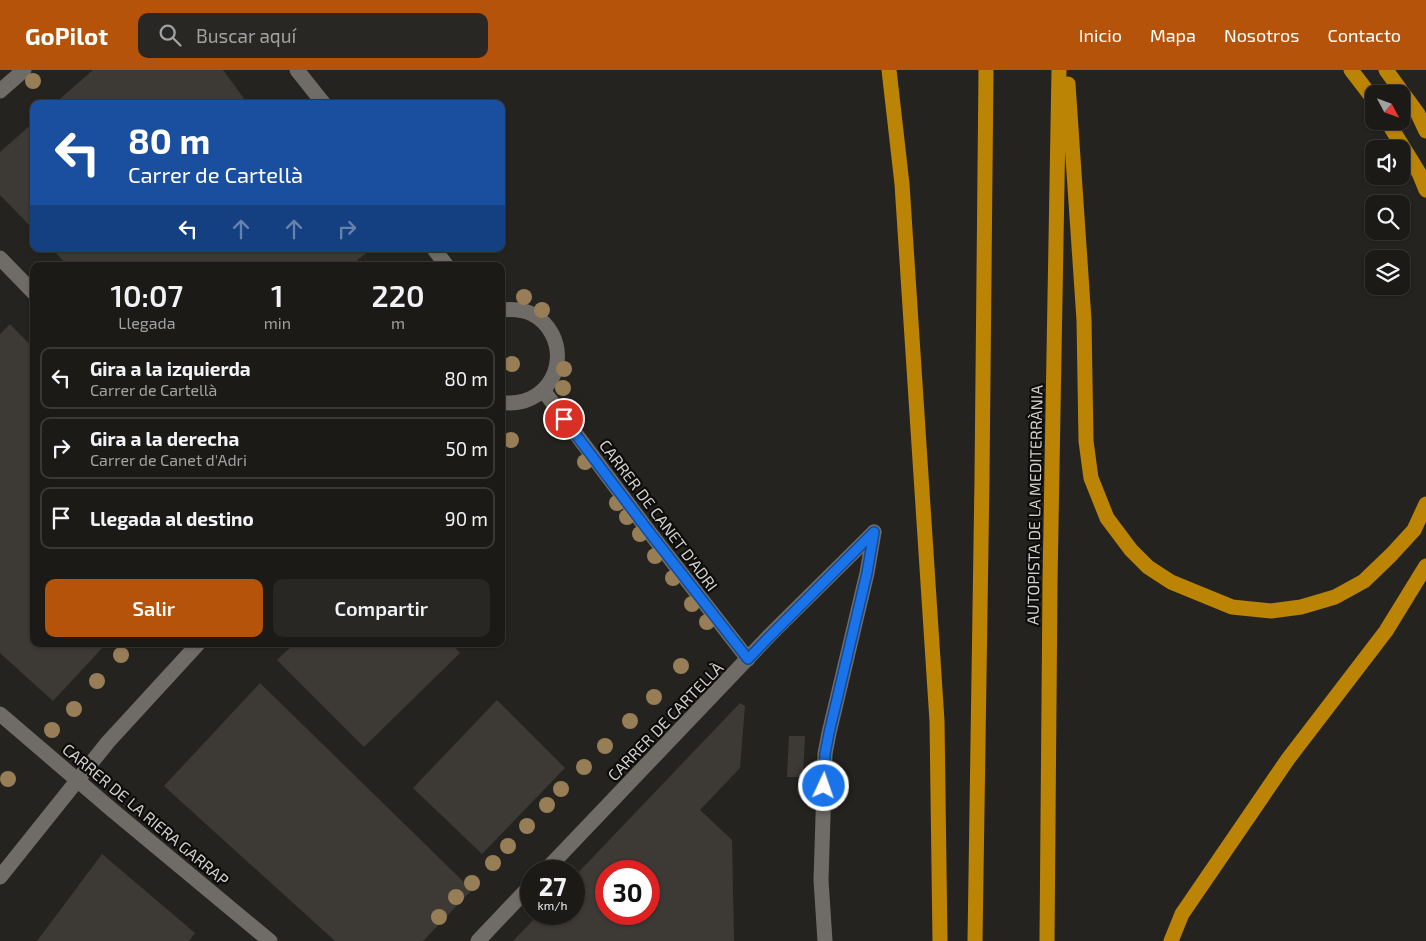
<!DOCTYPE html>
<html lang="es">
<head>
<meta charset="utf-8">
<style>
	:root { --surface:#1c1a17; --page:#292724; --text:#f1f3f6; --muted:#a0a1a1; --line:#3a3836; --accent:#b45309 }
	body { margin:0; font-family:"Exo 2",sans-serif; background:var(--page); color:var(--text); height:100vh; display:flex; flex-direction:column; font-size:19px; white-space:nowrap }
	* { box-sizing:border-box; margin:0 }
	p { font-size:16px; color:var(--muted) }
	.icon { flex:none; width:28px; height:28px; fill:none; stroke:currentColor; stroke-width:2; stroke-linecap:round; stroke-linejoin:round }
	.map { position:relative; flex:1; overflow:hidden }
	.sheet { position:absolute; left:30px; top:192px; width:475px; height:385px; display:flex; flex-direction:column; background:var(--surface); border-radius:10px; box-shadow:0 1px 4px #0004,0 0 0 1px var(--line) }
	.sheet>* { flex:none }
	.hud { position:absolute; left:30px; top:30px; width:475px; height:152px; border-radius:10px; box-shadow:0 1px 4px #0004,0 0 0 1px var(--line); background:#1a4fa0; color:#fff; overflow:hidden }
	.needle { width:32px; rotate:131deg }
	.buttons { position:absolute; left:1365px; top:15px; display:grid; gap:10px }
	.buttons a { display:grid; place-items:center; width:45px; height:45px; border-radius:10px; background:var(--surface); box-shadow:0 1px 4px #0004,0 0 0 1px var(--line); font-size:25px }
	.speed { position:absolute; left:520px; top:790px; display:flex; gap:10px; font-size:25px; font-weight:700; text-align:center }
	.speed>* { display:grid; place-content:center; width:65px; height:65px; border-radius:50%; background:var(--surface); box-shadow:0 1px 4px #0004,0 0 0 1px var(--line); line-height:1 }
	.speed small { font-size:12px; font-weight:400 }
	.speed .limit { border:8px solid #d22; background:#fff; color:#111 }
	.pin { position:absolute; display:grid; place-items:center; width:42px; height:42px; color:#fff; margin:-21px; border:2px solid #fff; border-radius:50%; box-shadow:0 1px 5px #0007 }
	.me { position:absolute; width:55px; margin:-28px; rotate:3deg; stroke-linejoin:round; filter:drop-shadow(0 0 4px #0008) }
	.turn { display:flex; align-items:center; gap:18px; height:105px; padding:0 15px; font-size:22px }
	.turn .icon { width:65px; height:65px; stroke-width:2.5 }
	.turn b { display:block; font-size:35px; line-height:42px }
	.lanes { display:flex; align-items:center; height:48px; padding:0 15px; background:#0003; justify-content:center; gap:25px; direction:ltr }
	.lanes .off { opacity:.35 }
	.eta { display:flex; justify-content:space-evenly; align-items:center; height:85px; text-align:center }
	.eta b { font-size:30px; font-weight:600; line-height:35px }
	.cta { display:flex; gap:10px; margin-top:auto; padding:10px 15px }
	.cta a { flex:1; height:58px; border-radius:10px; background:var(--accent); color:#fff; font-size:20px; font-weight:600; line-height:58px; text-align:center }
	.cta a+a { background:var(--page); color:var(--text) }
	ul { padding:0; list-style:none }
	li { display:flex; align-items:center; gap:15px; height:62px; margin:0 10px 8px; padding:0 5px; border:2px solid var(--line); border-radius:10px }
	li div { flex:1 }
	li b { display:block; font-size:19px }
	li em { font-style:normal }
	header { display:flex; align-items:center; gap:30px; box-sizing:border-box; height:70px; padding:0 25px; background:var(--accent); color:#fff }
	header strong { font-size:24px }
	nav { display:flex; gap:28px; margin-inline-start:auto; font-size:18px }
	.search { width:350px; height:45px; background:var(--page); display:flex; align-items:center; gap:12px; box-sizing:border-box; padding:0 18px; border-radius:10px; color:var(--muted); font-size:19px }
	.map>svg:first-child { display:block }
</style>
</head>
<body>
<header>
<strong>GoPilot</strong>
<div class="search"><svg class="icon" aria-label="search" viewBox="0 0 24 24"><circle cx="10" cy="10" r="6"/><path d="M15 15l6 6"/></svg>Buscar aquí</div>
<nav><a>Inicio</a><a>Mapa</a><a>Nosotros</a><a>Contacto</a></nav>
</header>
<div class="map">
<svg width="1426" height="871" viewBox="0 0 1426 871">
	<rect width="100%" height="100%" fill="#25231f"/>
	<g fill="#3d3a36" fill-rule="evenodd">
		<polygon points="93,0 223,0 248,34 54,34"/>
		<polygon points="34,52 34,160 0,125 0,82"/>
		<polygon points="52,179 372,179 357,190 362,196 68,196"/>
		<polygon points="10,254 34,279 34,574 106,574 53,631 0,583 0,264"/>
		<polygon points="294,574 452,574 460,583 364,677 277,590"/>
		<polygon points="260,613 472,820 423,871 335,871 164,716"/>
		<polygon points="497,630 565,698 482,784 413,718"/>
		<path d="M740,633L745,636L740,698L700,740L732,770L734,871H513L539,844H574V807ZM606,801H649V844H606Z"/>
		<polygon points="789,666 805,666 803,707 787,707"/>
		<polygon points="102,784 195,863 189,871 37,871"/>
	</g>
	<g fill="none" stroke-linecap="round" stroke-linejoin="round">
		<g stroke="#6f6c67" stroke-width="15">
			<polyline points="297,0 324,34"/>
			<polyline points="0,21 24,0"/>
			<polyline points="434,179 447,196"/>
			<polyline points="0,188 34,223"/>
			<path d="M501,240C512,239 522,239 532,244C569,264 565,318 524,331C517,333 509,334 501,332"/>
			<polyline points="543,320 650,463 748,589"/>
			<polyline points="0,644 111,739 270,871"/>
			<polyline points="545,801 770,565 874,462"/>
			<polyline points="0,807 108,672 198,574"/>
			<polyline points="478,871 531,815"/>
			<polyline points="825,871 821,810 825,684 829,663 867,503 874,462"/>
		</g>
		<g stroke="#bb8404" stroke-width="15">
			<polyline points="889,0 902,114 937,651 940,871"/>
			<polyline points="1351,0 1374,30"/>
			<polyline points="1386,0 1418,44 1426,61"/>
			<polyline points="1068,14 1084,250 1086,371 1091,408 1107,448 1131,480 1148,497 1171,512 1232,537 1271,541 1301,537 1335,527 1364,511 1391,485 1414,460 1426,434"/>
			<polyline points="1387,51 1419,103 1426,120"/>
			<polyline points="975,871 982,408 986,0"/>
			<polyline points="1047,871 1050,513 1059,0"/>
			<polyline points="1171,871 1182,844 1288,689 1386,561 1426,496"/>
		</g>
	</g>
	<g fill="#977e57">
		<circle cx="33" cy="11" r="8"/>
		<circle cx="524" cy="227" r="8"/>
		<circle cx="542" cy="240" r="8"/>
		<circle cx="512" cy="294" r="8"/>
		<circle cx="564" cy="299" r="8"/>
		<circle cx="563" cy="318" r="8"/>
		<circle cx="511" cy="370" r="8"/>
		<circle cx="585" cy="392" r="8"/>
		<circle cx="617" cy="433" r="8"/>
		<circle cx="627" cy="447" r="8"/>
		<circle cx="640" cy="464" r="8"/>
		<circle cx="655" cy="486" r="8"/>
		<circle cx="673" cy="508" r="8"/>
		<circle cx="692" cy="534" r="8"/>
		<circle cx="707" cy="552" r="8"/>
		<circle cx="121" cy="585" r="8"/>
		<circle cx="681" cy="596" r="8"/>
		<circle cx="97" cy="611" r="8"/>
		<circle cx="654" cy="627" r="8"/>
		<circle cx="74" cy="639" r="8"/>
		<circle cx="630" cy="651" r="8"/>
		<circle cx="52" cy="660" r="8"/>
		<circle cx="605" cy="676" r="8"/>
		<circle cx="584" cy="697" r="8"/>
		<circle cx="8" cy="709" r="8"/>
		<circle cx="561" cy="719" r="8"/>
		<circle cx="547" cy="735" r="8"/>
		<circle cx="527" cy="756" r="8"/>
		<circle cx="508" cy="776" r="8"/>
		<circle cx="493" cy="793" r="8"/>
		<circle cx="472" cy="813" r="8"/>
		<circle cx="456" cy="827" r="8"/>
		<circle cx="439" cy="847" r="8"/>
	</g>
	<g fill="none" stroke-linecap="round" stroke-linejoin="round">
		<defs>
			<polyline id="route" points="564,349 650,463 748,589 770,566 874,462 867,503 829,663 825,684 824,716"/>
		</defs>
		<use href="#route" stroke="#114b97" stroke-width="12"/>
		<use href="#route" stroke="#1a73e8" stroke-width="9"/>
	</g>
	<g text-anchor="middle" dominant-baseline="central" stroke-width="4.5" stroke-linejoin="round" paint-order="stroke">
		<g font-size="16" fill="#d3d1cf" stroke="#0d0c0a">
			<text transform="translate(1034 435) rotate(-89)">AUTOPISTA DE LA MEDITERRÀNIA</text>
			<text transform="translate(659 445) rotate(53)">CARRER DE CANET D'ADRI</text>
			<text transform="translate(665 651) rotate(-46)">CARRER DE CARTELLÀ</text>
			<text transform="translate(146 744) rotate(40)">CARRER DE LA RIERA GARRAP</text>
		</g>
	</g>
</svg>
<div class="buttons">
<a><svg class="needle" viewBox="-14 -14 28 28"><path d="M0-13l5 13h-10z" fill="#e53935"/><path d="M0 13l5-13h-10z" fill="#a0a1a1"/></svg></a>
<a><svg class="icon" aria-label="sound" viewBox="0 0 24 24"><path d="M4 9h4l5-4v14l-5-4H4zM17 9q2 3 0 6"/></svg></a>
<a><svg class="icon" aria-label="search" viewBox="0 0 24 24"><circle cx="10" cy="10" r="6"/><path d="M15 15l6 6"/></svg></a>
<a><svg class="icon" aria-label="layers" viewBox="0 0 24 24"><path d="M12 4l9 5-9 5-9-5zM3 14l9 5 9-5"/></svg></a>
</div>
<div class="speed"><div>27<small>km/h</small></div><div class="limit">30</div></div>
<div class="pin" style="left:564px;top:349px;background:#d93025"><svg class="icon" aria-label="arrive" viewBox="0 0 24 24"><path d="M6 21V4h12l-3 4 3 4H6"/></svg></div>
<svg class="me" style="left:824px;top:716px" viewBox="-20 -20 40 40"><circle r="17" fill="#1a73e8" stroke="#fff" stroke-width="3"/><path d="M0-11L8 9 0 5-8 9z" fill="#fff"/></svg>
<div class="hud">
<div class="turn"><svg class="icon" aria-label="left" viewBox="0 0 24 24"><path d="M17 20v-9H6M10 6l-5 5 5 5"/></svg><div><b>80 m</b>Carrer de Cartellà</div></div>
<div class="lanes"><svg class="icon" aria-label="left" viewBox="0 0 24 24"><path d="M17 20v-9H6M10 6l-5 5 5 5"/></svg><svg class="icon off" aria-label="ahead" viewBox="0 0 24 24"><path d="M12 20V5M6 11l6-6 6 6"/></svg><svg class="icon off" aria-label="ahead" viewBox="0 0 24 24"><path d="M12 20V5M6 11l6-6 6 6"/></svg><svg class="icon off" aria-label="right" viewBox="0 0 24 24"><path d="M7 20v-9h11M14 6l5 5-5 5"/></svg></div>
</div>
<section class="sheet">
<div class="eta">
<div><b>10:07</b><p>Llegada</p></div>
<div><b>1</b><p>min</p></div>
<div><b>220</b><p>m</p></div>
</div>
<ul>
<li><svg class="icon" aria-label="left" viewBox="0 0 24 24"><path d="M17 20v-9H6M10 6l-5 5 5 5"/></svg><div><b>Gira a la izquierda</b><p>Carrer de Cartellà</p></div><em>80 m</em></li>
<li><svg class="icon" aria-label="right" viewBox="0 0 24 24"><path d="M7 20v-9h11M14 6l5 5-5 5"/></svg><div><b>Gira a la derecha</b><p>Carrer de Canet d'Adri</p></div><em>50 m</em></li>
<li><svg class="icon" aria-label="arrive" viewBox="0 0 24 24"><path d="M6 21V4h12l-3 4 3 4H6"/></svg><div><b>Llegada al destino</b></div><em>90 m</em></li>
</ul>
<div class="cta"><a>Salir</a><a>Compartir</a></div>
</section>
</div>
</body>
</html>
